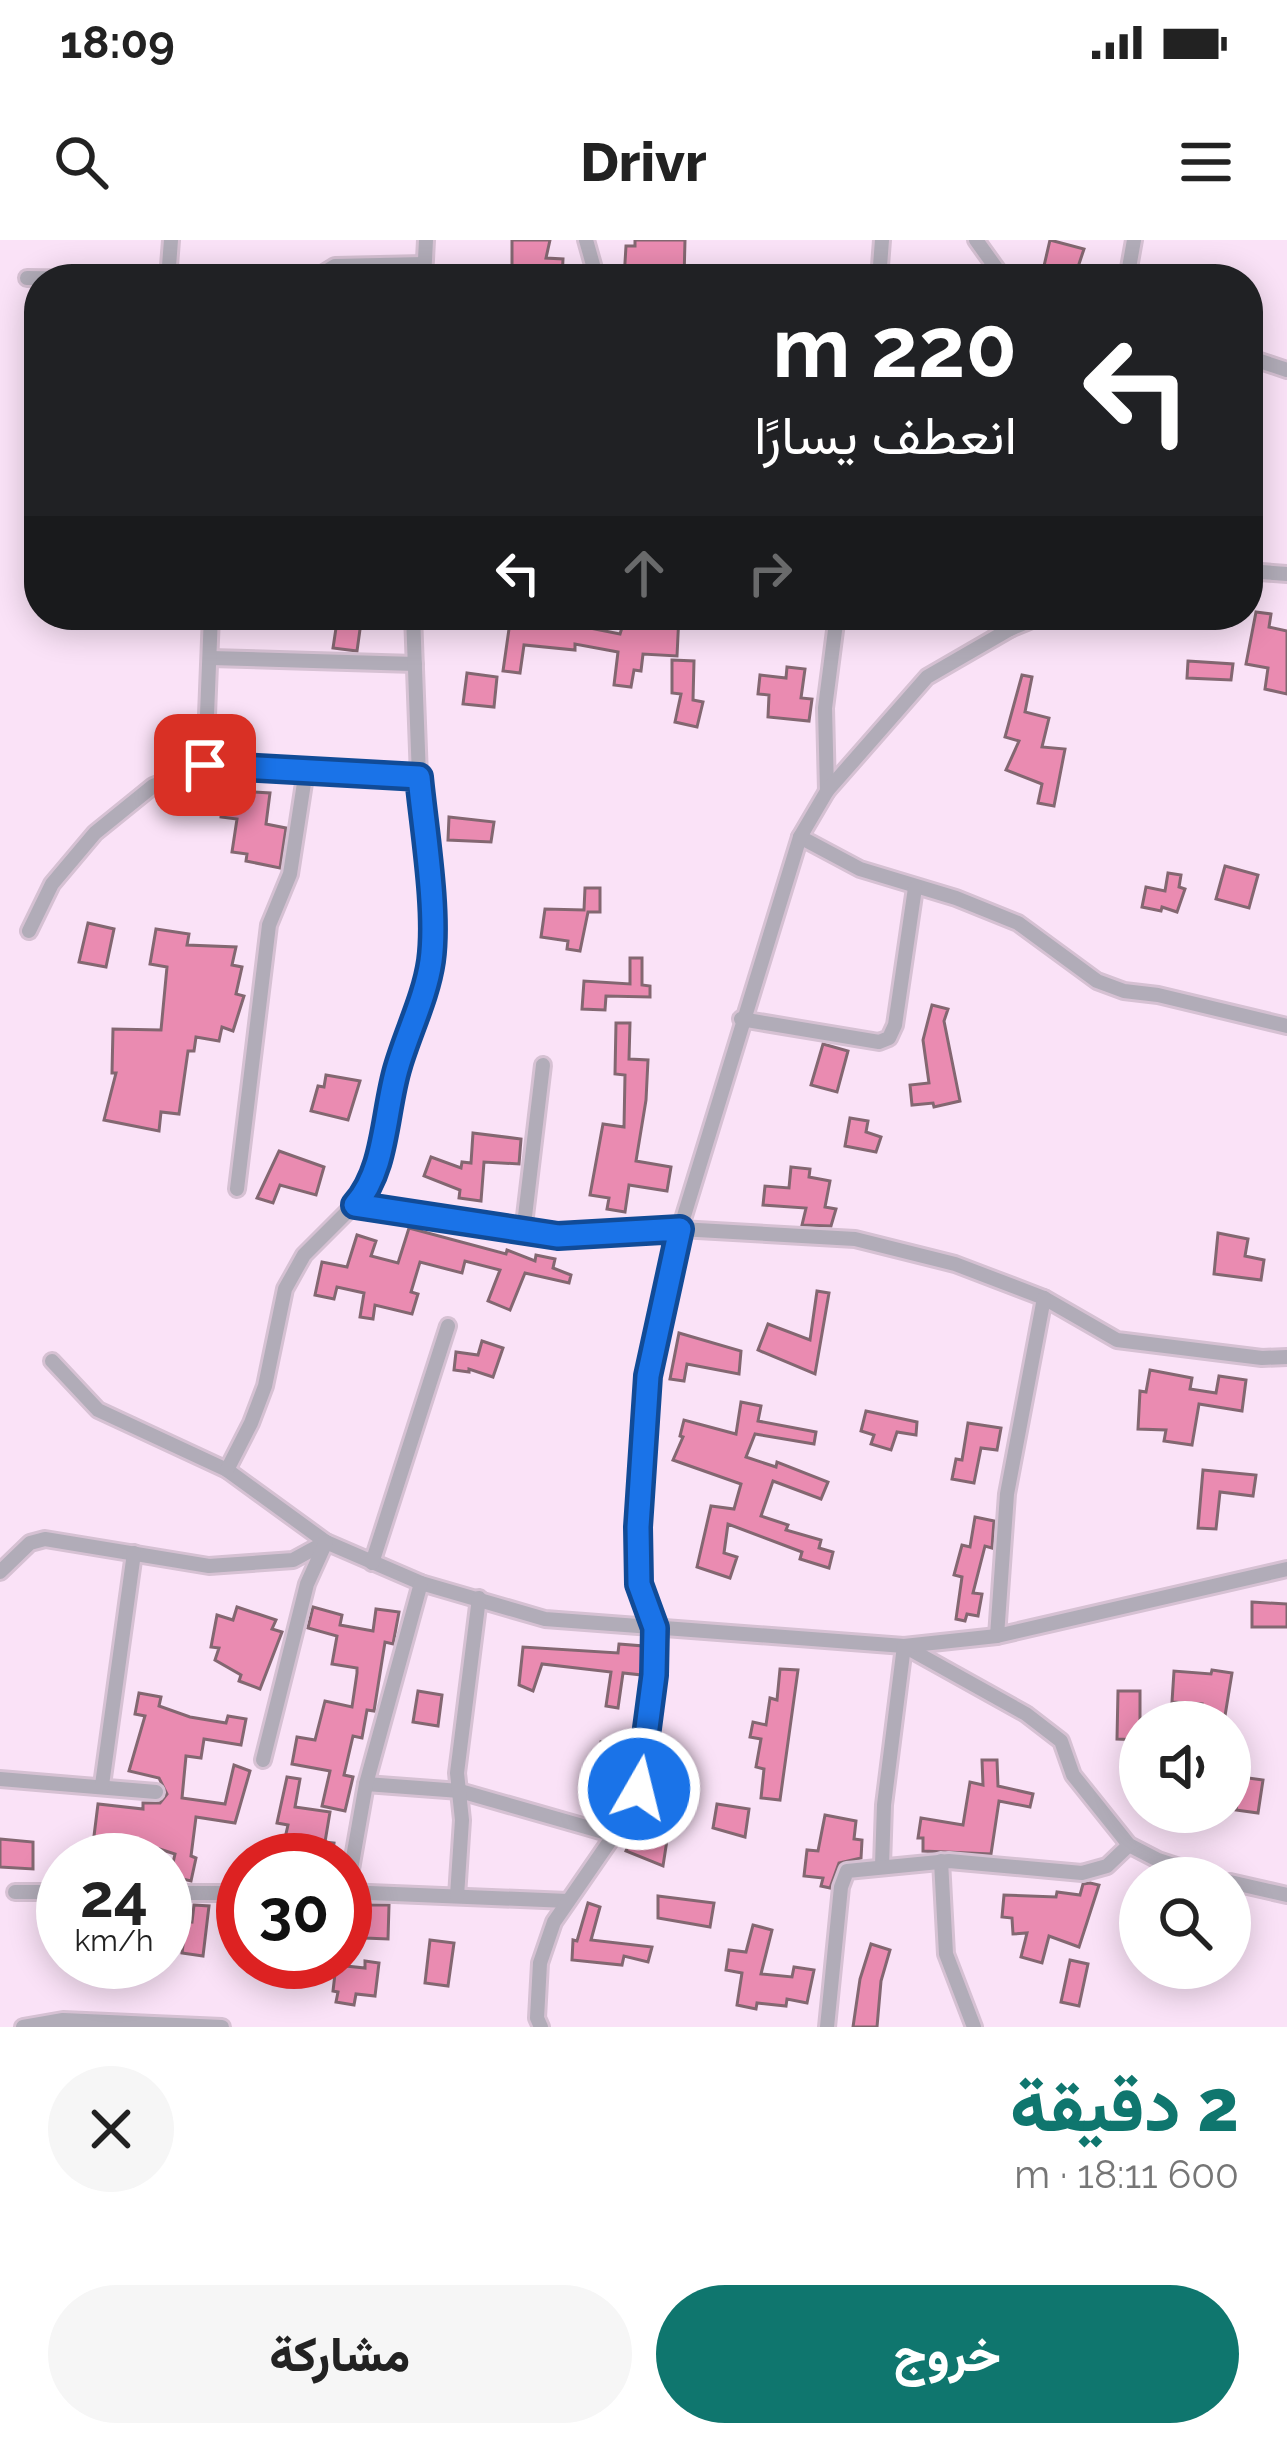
<!DOCTYPE html>
<html lang="ar">
<head>
<meta charset="utf-8">
<style>
	:root { --surface:#fff; --page:#f6f6f6; --text:#222; --muted:#767676; --accent:#0f766e }
	body { margin:0; font-family:Raleway,Vazirmatn,sans-serif; background:var(--page); color:var(--text); direction:rtl; height:100vh; display:flex; flex-direction:column; font-size:45px; white-space:nowrap }
	* { box-sizing:border-box; margin:0 }
	p { font-size:39px; color:var(--muted) }
	.icon { flex:none; width:66px; height:66px; fill:none; stroke:currentColor; stroke-width:2; stroke-linecap:round; stroke-linejoin:round }
	.map { position:relative; height:1787px; overflow:hidden; direction:ltr }
	.sheet { display:flex; flex-direction:column; background:var(--surface); flex:1 }
	.sheet>* { flex:none }
	.guide { position:absolute; left:24px; top:24px; width:1239px; height:366px; border-radius:48px; box-shadow:0 6px 30px #0003; direction:rtl; background:#202124; color:#fff; overflow:hidden }
	.controls { position:absolute; left:1119px; top:1461px; display:grid; gap:24px }
	.controls a { display:grid; place-items:center; width:132px; height:132px; border-radius:50%; background:var(--surface); box-shadow:0 6px 30px #0003; font-size:60px }
	.speed { position:absolute; left:36px; top:1593px; display:flex; gap:24px; font-size:60px; font-weight:700; text-align:center }
	.speed>* { display:grid; place-content:center; width:156px; height:156px; border-radius:50%; background:var(--surface); box-shadow:0 6px 30px #0003; line-height:1 }
	.speed small { font-size:30px; font-weight:400 }
	.speed .limit { border:18px solid #d22; background:#fff; color:#111 }
	.pin { position:absolute; display:grid; place-items:center; width:102px; height:102px; color:#fff; margin:-51px; border-radius:24px; box-shadow:0 6px 18px #0006 }
	.me { position:absolute; width:132px; margin:-66px; rotate:8deg; stroke-linejoin:round; filter:drop-shadow(0 0 9px #0008) }
	.turn { display:flex; align-items:center; gap:42px; height:252px; padding:0 48px; font-size:54px }
	.turn .icon { width:156px; height:156px; stroke-width:2.5 }
	.turn b { display:block; font-size:84px; line-height:102px }
	.lanes { display:flex; align-items:center; height:114px; padding:0 48px; background:#0003; justify-content:center; gap:60px; direction:ltr }
	.lanes .off { opacity:.35 }
	.round { display:grid; place-items:center; flex:none; width:126px; height:126px; border-radius:63px; background:var(--page) }
	.headline { display:flex; align-items:center; justify-content:space-between; height:204px; padding:0 48px }
	h1 { font-size:72px; font-weight:800; line-height:90px; color:var(--accent) }
	.action { display:flex; gap:24px; margin-top:auto; padding:24px 48px }
	.action a { flex:1; height:138px; border-radius:72px; background:var(--accent); color:#fff; font-size:48px; font-weight:800; line-height:138px; text-align:center }
	.action a+a { background:var(--page); color:var(--text) }
	.status { display:flex; justify-content:space-between; align-items:center; height:84px; padding:0 60px; background:var(--surface); direction:ltr }
	.status svg { height:33px; fill:currentColor }
	header { display:flex; justify-content:space-between; align-items:center; height:156px; padding:0 48px; background:var(--surface); font-size:54px; font-weight:800 }
	.map>svg:first-child { display:block }
</style>
</head>
<body>
<div class="status"><b>18:09</b><svg viewBox="0 0 49 12"><path d="M0 12V9h3v3zM5 12V6h3v6zM10 12V3h3v9zM15 12V0h3v12zM26 1h20v11H26zM47 4h2v5h-2z"/></svg></div>
<header><svg class="icon" aria-label="menu" viewBox="0 0 24 24"><path d="M4 6h16M4 12h16M4 18h16"/></svg>Drivr<svg class="icon" aria-label="search" viewBox="0 0 24 24"><circle cx="10" cy="10" r="6"/><path d="M15 15l6 6"/></svg></header>
<div class="map">
<svg width="1287" height="1787" viewBox="0 0 1287 1787">
	<rect width="100%" height="100%" fill="#fae2f7"/>
	<g fill="#ea8bb1" stroke="#836771" stroke-width="3">
		<polygon points="512,0 550,0 546,18 563,19 562,39 512,36"/>
		<polygon points="635,0 685,0 684,39 624,39 626,6 635,6"/>
		<polygon points="1050,0 1084,9 1074,39 1041,39"/>
		<polygon points="1256,372 1271,374 1269,387 1287,391 1287,454 1265,449 1268,428 1246,424"/>
		<polygon points="338,375 362,375 357,411 333,408"/>
		<polygon points="511,375 565,375 565,379 576,379 575,385 620,394 626,375 679,375 677,416 643,414 641,431 634,430 631,447 614,445 618,412 575,404 575,410 524,405 520,433 503,431"/>
		<polygon points="672,420 694,421 693,460 703,462 697,487 675,482 681,454 672,453"/>
		<polygon points="1188,421 1233,424 1231,440 1187,438"/>
		<polygon points="787,427 805,429 801,458 812,459 809,481 768,477 769,455 758,454 760,435 786,438"/>
		<polygon points="467,433 497,437 494,467 463,464"/>
		<polygon points="1022,435 1032,437 1025,472 1049,478 1042,507 1065,509 1054,566 1038,563 1042,544 1006,530 1019,501 1005,497"/>
		<polygon points="223,550 270,553 266,584 286,588 280,628 246,621 247,614 232,612 237,579 221,577"/>
		<polygon points="449,577 494,582 491,602 448,600"/>
		<polygon points="1225,626 1258,635 1249,668 1216,659"/>
		<polygon points="1168,633 1181,635 1179,647 1185,649 1177,672 1162,667 1161,671 1142,667 1146,647 1165,651"/>
		<polygon points="585,648 600,648 600,672 588,672 580,711 567,709 568,701 541,697 545,669 584,670"/>
		<polygon points="88,683 114,689 106,727 79,722"/>
		<polygon points="156,689 189,694 187,705 236,707 232,725 242,727 236,754 244,756 233,791 222,787 219,801 196,797 194,811 188,811 179,874 161,872 159,891 104,880 116,833 112,833 113,789 161,790 167,727 150,724"/>
		<polygon points="630,718 642,718 642,745 650,746 650,757 606,756 605,770 582,769 584,741 630,744"/>
		<polygon points="932,765 948,769 944,781 960,861 934,867 933,863 912,865 910,845 929,843 923,800"/>
		<polygon points="616,783 630,783 629,819 648,820 646,860 636,921 671,927 667,951 629,945 625,972 607,969 609,958 590,955 603,884 624,887 625,835 615,834"/>
		<polygon points="823,804 848,811 837,852 811,845"/>
		<polygon points="326,835 360,841 348,880 311,871 318,846 324,847"/>
		<polygon points="850,878 868,881 866,892 881,897 876,912 845,906"/>
		<polygon points="473,893 521,899 519,924 484,922 481,961 459,958 460,950 424,936 431,917 461,928 462,922 471,923"/>
		<polygon points="279,911 324,927 316,955 280,945 273,963 257,958"/>
		<polygon points="791,927 810,929 809,937 830,941 825,967 836,969 831,986 802,985 806,968 763,965 765,946 789,948"/>
		<polygon points="409,988 506,1014 507,1010 535,1021 536,1015 555,1019 553,1028 571,1035 569,1043 525,1033 510,1070 488,1061 500,1030 465,1021 462,1033 420,1022 411,1052 418,1054 412,1074 375,1065 373,1079 360,1077 364,1053 337,1047 334,1059 315,1055 322,1022 347,1027 357,995 376,1001 371,1016 398,1023"/>
		<polygon points="1218,993 1248,999 1245,1016 1264,1020 1261,1040 1214,1034"/>
		<polygon points="817,1051 829,1053 815,1134 758,1110 768,1084 810,1100"/>
		<polygon points="679,1093 741,1111 739,1134 687,1124 684,1141 670,1139"/>
		<polygon points="482,1101 503,1108 493,1137 469,1129 469,1132 454,1130 456,1112 478,1115"/>
		<polygon points="1150,1130 1192,1138 1190,1149 1216,1153 1219,1136 1246,1140 1242,1171 1199,1164 1192,1205 1164,1201 1166,1190 1138,1189 1140,1151 1146,1152"/>
		<polygon points="741,1162 761,1166 758,1181 816,1192 814,1204 755,1194 746,1217 776,1227 777,1222 828,1242 821,1259 773,1241 761,1276 788,1285 786,1290 821,1300 819,1308 833,1312 829,1328 800,1319 802,1312 728,1284 724,1313 737,1317 730,1338 697,1327 711,1266 734,1269 741,1244 673,1220 683,1197 680,1196 684,1180 736,1194"/>
		<polygon points="866,1171 917,1182 916,1195 897,1192 891,1210 871,1204 874,1195 861,1191"/>
		<polygon points="968,1183 1001,1188 997,1210 981,1208 974,1243 952,1239 956,1219 962,1220"/>
		<polygon points="1203,1230 1256,1235 1253,1256 1220,1252 1216,1289 1198,1288"/>
		<polygon points="975,1277 994,1281 992,1308 985,1306 973,1353 982,1354 978,1376 967,1374 965,1381 956,1379 962,1337 954,1335 962,1305 970,1307"/>
		<polygon points="1252,1362 1287,1364 1287,1387 1252,1387"/>
		<polygon points="237,1367 276,1380 272,1389 282,1392 260,1449 239,1441 241,1435 215,1420 219,1408 211,1407 217,1375 233,1380"/>
		<polygon points="313,1367 342,1375 340,1385 373,1391 376,1369 399,1372 393,1404 385,1402 374,1471 367,1470 362,1498 353,1496 344,1535 353,1537 345,1571 322,1566 330,1531 292,1524 297,1497 315,1500 325,1461 352,1467 357,1433 357,1428 332,1424 337,1396 308,1388"/>
		<polygon points="619,1404 643,1406 642,1435 623,1433 618,1468 606,1466 611,1432 542,1424 533,1451 519,1445 523,1407 618,1413"/>
		<polygon points="780,1429 798,1430 780,1560 761,1558 764,1529 756,1527 761,1499 750,1497 753,1482 766,1485 770,1458 777,1460"/>
		<polygon points="1212,1430 1232,1433 1224,1482 1199,1482 1202,1464 1172,1462 1174,1431 1211,1434"/>
		<polygon points="418,1451 442,1455 438,1486 413,1482"/>
		<polygon points="1118,1451 1140,1451 1140,1500 1117,1499"/>
		<polygon points="139,1453 161,1457 159,1466 190,1477 226,1483 228,1476 246,1479 241,1505 204,1499 201,1518 186,1516 182,1558 225,1564 234,1525 250,1531 235,1583 196,1577 191,1616 196,1618 191,1641 170,1636 175,1614 138,1602 135,1620 91,1620 98,1564 143,1569 143,1563 160,1563 167,1554 159,1538 129,1531 145,1476 135,1474"/>
		<polygon points="601,1502 623,1506 617,1532 624,1534 618,1563 608,1582 589,1576"/>
		<polygon points="982,1520 997,1520 998,1546 1033,1554 1030,1567 999,1561 991,1614 923,1611 923,1598 918,1598 921,1578 963,1585 970,1542 983,1545"/>
		<polygon points="287,1537 300,1539 295,1567 330,1572 325,1602 334,1603 332,1620 280,1620 288,1585 277,1583"/>
		<polygon points="1241,1537 1263,1540 1258,1573 1236,1570"/>
		<polygon points="717,1564 749,1569 745,1597 713,1588"/>
		<polygon points="825,1575 856,1581 854,1599 862,1600 861,1618 839,1623 830,1648 821,1646 823,1638 804,1636 807,1610 818,1611"/>
		<polygon points="636,1588 667,1600 663,1626 626,1611"/>
		<polygon points="0,1599 33,1602 33,1629 0,1627"/>
		<polygon points="1090,1643 1099,1645 1079,1707 1049,1696 1042,1723 1021,1717 1027,1693 1013,1694 1012,1678 1002,1677 1004,1655 1056,1657 1057,1652 1080,1655 1083,1644"/>
		<polygon points="658,1656 714,1663 710,1687 658,1678"/>
		<polygon points="588,1663 600,1667 591,1700 652,1707 648,1722 624,1716 622,1725 572,1720 573,1700 577,1701"/>
		<polygon points="194,1665 209,1666 203,1716 182,1713 186,1681 192,1682"/>
		<polygon points="367,1665 389,1665 388,1699 365,1698"/>
		<polygon points="753,1685 772,1690 761,1734 792,1737 794,1727 814,1730 807,1763 787,1759 786,1766 757,1763 756,1769 737,1765 742,1733 726,1730 729,1710 746,1712"/>
		<polygon points="430,1700 454,1703 448,1746 425,1743"/>
		<polygon points="871,1704 890,1710 881,1741 877,1787 853,1787 860,1739"/>
		<polygon points="1070,1720 1088,1724 1079,1766 1061,1762"/>
		<polygon points="365,1721 379,1723 375,1756 356,1754 354,1765 336,1762 338,1752 333,1751 336,1725 365,1728"/>
	</g>
	<g fill="none" stroke-linecap="round" stroke-linejoin="round">
		<defs>
			<g id="minor">
				<polyline points="586,0 597,39"/>
				<polyline points="976,0 1004,39"/>
				<polyline points="27,38 95,39"/>
				<polyline points="168,39 171,0"/>
				<polyline points="314,39 335,26 424,24"/>
				<polyline points="424,39 426,0"/>
				<polyline points="879,39 882,0"/>
				<polyline points="1127,39 1134,0"/>
				<polyline points="1248,117 1287,130"/>
				<polyline points="1248,331 1287,334"/>
				<polyline points="977,375 1010,389"/>
				<polyline points="211,418 415,424"/>
				<polyline points="205,525 211,375"/>
				<polyline points="827,551 825,468 837,375"/>
				<polyline points="800,597 860,629 956,658 1018,683 1097,741 1124,751 1158,755 1287,786"/>
				<polyline points="29,691 52,644 95,593 153,546 205,525 419,537"/>
				<polyline points="741,779 879,802 889,798 895,785 915,648"/>
				<polyline points="237,949 269,685 290,634 306,530"/>
				<polyline points="355,965 558,996 680,989 855,999 955,1024 1044,1058 1117,1100 1262,1118 1287,1117"/>
				<polyline points="523,993 543,825"/>
				<polyline points="52,1121 98,1170 227,1230 326,1302 421,1343 545,1379 904,1406 1026,1474 1061,1501 1073,1535 1129,1605 1158,1620 1213,1638"/>
				<polyline points="227,1230 251,1183 265,1146 285,1049 304,1015 367,952 376,927 396,831 431,723 433,685 419,537 413,375"/>
				<polyline points="372,1323 448,1086"/>
				<polyline points="0,1332 30,1303 45,1299 209,1326 293,1320 326,1302"/>
				<polyline points="997,1396 1007,1254 1044,1058"/>
				<polyline points="263,1520 307,1344 326,1302"/>
				<polyline points="0,1539 156,1552"/>
				<polyline points="366,1544 460,1551 614,1595"/>
				<polyline points="102,1545 134,1313"/>
				<polyline points="941,1621 946,1714 974,1787"/>
				<polyline points="882,1625 884,1565 904,1406 997,1396 1287,1329"/>
				<polyline points="1230,1642 1287,1655"/>
				<polyline points="15,1652 63,1652"/>
				<polyline points="345,1652 568,1661"/>
				<polyline points="347,1652 366,1544 421,1343"/>
				<polyline points="165,1653 243,1653"/>
				<polyline points="457,1656 462,1580 457,1533 479,1358"/>
				<polyline points="23,1787 63,1780 222,1787"/>
				<polyline points="541,1787 537,1778 540,1723 554,1682 614,1595 639,1549 654,1434 655,1387 639,1344 638,1287 648,1136 680,989 800,597 827,551 927,437 1010,389 1044,375"/>
				<polyline points="827,1787 841,1647 847,1631 949,1621 1082,1633 1107,1626 1129,1605"/>
			</g>
		</defs>
		<use href="#minor" stroke="#d6c1d3" stroke-width="20"/>
		<use href="#minor" stroke="#b1acb8" stroke-width="14"/>
	</g>
	<g fill="none" stroke-linecap="round" stroke-linejoin="round">
		<defs>
			<path id="route" d="M205,525L419,537C424,589 438,671 431,721C426,756 408,792 398,826C384,871 387,929 355,965L558,996L680,989L648,1136L638,1287L639,1344L655,1388L654,1435L639,1549"/>
		</defs>
		<use href="#route" stroke="#114b97" stroke-width="30"/>
		<use href="#route" stroke="#1a73e8" stroke-width="21"/>
	</g>
</svg>
<div class="controls">
<a><svg class="icon" aria-label="sound" viewBox="0 0 24 24"><path d="M4 9h4l5-4v14l-5-4H4zM17 9q2 3 0 6"/></svg></a>
<a><svg class="icon" aria-label="search" viewBox="0 0 24 24"><circle cx="10" cy="10" r="6"/><path d="M15 15l6 6"/></svg></a>
</div>
<div class="speed"><div>24<small>km/h</small></div><div class="limit">30</div></div>
<div class="pin" style="left:205px;top:525px;background:#d93025"><svg class="icon" aria-label="arrive" viewBox="0 0 24 24"><path d="M6 21V4h12l-3 4 3 4H6"/></svg></div>
<svg class="me" style="left:639px;top:1549px" viewBox="-20 -20 40 40"><circle r="17" fill="#1a73e8" stroke="#fff" stroke-width="3"/><path d="M0-11L8 9 0 5-8 9z" fill="#fff"/></svg>
<div class="guide">
<div class="turn"><svg class="icon" aria-label="left" viewBox="0 0 24 24"><path d="M17 20v-9H6M10 6l-5 5 5 5"/></svg><div><b>220 m</b>انعطف يسارًا</div></div>
<div class="lanes"><svg class="icon" aria-label="left" viewBox="0 0 24 24"><path d="M17 20v-9H6M10 6l-5 5 5 5"/></svg><svg class="icon off" aria-label="ahead" viewBox="0 0 24 24"><path d="M12 20V5M6 11l6-6 6 6"/></svg><svg class="icon off" aria-label="right" viewBox="0 0 24 24"><path d="M7 20v-9h11M14 6l5 5-5 5"/></svg></div>
</div>
</div>
<section class="sheet">
<div class="headline"><div><h1>2 دقيقة</h1><p>600 m · 18:11</p></div><a class="round"><svg class="icon" aria-label="close" viewBox="0 0 24 24"><path d="M6 6l12 12M18 6L6 18"/></svg></a></div>
<div class="action"><a>خروج</a><a>مشاركة</a></div>
</section>
</body>
</html>
